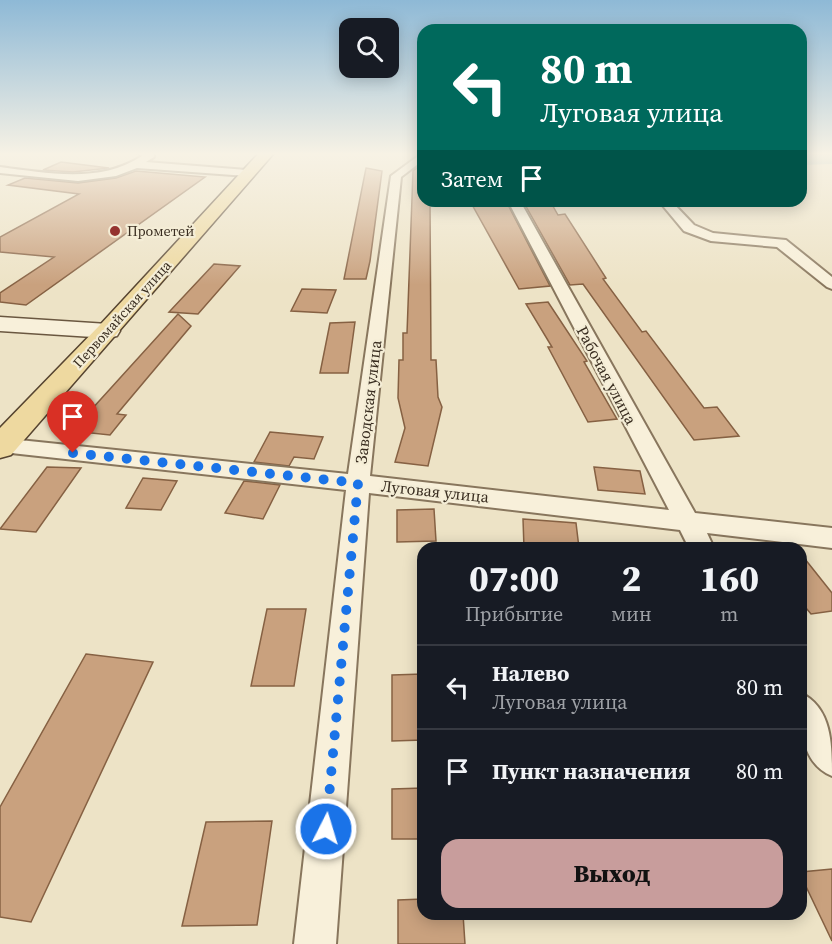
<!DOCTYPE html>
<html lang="ru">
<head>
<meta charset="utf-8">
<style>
	:root { --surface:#171b24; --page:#20242c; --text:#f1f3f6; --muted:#9ea1a6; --line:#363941; --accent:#c89d9c }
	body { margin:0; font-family:"Source Serif 4",serif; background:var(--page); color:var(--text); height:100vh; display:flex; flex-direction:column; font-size:22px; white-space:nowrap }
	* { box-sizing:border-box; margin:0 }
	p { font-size:20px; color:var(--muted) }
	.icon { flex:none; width:33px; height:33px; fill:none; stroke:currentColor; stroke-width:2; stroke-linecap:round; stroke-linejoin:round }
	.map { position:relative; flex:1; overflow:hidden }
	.panel { position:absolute; left:417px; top:542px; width:390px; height:378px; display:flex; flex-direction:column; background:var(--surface); border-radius:18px; box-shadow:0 3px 15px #0003 }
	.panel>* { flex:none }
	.hud { position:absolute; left:417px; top:24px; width:390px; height:183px; border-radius:18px; box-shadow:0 3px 15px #0003; background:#00695c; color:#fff; overflow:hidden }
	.tools { position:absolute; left:339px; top:18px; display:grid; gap:12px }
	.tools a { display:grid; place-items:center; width:60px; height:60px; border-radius:12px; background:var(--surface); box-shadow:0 3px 15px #0003; font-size:30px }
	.pin { position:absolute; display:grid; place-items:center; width:51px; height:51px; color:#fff; margin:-62px -26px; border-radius:50% 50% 50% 0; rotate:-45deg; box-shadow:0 0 6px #0007 }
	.pin .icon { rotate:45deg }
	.me { position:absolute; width:66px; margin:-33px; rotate:5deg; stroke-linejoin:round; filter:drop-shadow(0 0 4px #0008) }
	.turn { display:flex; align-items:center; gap:21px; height:126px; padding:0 24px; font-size:27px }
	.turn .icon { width:78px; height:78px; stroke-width:2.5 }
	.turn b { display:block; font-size:42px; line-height:51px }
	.then { display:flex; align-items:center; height:57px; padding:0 24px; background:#0003; gap:12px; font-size:22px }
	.eta { display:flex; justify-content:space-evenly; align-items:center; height:102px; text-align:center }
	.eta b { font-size:36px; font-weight:800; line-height:42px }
	.primary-button { display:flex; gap:12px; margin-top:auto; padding:12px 24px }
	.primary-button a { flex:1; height:69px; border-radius:18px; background:var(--accent); color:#111; font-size:24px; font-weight:800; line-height:69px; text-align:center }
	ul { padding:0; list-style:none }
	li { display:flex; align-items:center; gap:18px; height:84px; padding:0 24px; border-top:2px solid var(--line) }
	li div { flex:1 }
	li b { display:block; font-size:22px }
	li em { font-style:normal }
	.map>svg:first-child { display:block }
</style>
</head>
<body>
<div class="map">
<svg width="832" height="944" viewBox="0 0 832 944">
	<rect width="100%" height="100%" fill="#ede3c6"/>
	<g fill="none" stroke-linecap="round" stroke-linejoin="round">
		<polygon fill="#a8c1ba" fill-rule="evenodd" points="801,153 832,153 832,164 801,165"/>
	</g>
	<g fill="#c9a17e" stroke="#866143" stroke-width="1.5">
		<polygon points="61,162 109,168 73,172 43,170"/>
		<polygon points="421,165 423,165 423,201 430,201 431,360 436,360 438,397 442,407 428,466 395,462 405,428 398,398 399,360 403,360 403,333 407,333 413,171"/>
		<polygon points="366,168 382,171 370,261 366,279 344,279"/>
		<polygon points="136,171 205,177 26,305 0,302 0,293 54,257 0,252 0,237 79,194 8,185 25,178 78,183 116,178"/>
		<polygon points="470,201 506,201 550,286 519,289"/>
		<polygon points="523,201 550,201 558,215 565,214 606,278 603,279 642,332 646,331 704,408 717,407 739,436 694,440 583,284 570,285"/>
		<polygon points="214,264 240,266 198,314 169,312"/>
		<polygon points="302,289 336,290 327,313 291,311"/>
		<polygon points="548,302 587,361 584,362 617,419 588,422 548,347 552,347 526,304"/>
		<polygon points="178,314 191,326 117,414 126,415 110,435 72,431"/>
		<polygon points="355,322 348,373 320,373 330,323"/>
		<polygon points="270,432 323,437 314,459 294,457 289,466 254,462"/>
		<polygon points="47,467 81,468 36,532 0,529"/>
		<polygon points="594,467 640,471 645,494 598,490"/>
		<polygon points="143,478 177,481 161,510 126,508"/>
		<polygon points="244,481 280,485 263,519 225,513"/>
		<polygon points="434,509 436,541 397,542 397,510"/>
		<polygon points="523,519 576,523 579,548 524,548"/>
		<polygon points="801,554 832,593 832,611 811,614 801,602"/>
		<polygon points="267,609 306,609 294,686 251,686"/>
		<polygon points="86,654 153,662 31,922 0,917 0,807"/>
		<polygon points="423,674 423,740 392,741 392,675"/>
		<polygon points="423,788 423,839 392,839 392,789"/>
		<polygon points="272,821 257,925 182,926 206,822"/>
		<polygon points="832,869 832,941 801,876 801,872"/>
		<polygon points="423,899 423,914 463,914 465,944 398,944 398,900"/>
	</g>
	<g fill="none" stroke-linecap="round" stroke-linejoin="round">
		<defs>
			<g id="minor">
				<path d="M138,153H154V157L146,162L247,170L252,173L247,176L137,168L116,176L78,181L0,173V167C48,173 99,184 142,156Z"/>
				<polygon points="418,156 423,159 422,161 401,177 370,476 669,510 508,201 520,201 695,513 832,528 832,548 707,533 714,548 689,548 680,530 369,493 336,944 294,944 346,490 2,452 0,438 348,474 391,176"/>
				<polygon points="659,201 671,201 694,225 713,233 786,240 832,277 832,289 827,287 777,247 711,241 684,231"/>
				<path d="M801,693C832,708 832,745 832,776C799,762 801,724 801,693Z"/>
			</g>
			<polygon id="secondary" points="0,317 108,324 117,326 120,331 117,336 108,338 0,331"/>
			<polygon id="primary" points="259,153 274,153 11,455 0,458 0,428 99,326"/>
		</defs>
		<use href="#minor" stroke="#88765d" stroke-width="4"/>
		<use href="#secondary" stroke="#6a5740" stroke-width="3"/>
		<use href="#primary" stroke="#564430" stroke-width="3"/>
		<use href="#minor" fill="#f8f0da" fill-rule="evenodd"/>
		<use href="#secondary" fill="#f8f0da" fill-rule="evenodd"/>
		<use href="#primary" fill="#eed9a0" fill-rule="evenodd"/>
	</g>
	<linearGradient id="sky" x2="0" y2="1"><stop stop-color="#8eb9d6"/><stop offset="0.54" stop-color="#f7f2e5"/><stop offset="1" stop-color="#f7f2e5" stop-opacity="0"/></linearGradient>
	<rect width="832" height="285" fill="url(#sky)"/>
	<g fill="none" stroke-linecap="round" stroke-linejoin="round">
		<polyline stroke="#1a73e8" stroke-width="10" stroke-dasharray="0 18" points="73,453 358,483 326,829"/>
	</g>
	<circle fill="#95332f" stroke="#f4edd6" stroke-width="2" cx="115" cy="231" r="6"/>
	<g text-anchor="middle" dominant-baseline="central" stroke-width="4.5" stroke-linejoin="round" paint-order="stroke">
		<g font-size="14" fill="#392d20" stroke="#f4edd6" text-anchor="start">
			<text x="127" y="231">Прометей</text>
		</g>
		<g font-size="14" fill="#392d20" stroke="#f4edd6">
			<text transform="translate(122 314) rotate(-48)">Первомайская улица</text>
		</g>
		<g font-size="16" fill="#392d20" stroke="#f4edd6">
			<text transform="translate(607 375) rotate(62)">Рабочая улица</text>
			<text transform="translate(368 402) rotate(-83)">Заводская улица</text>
			<text transform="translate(435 491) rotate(6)">Луговая улица</text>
		</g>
	</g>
</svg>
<div class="tools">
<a><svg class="icon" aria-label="search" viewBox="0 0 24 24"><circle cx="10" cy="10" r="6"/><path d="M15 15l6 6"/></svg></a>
</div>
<div class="pin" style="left:73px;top:453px;background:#d93025"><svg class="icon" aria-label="arrive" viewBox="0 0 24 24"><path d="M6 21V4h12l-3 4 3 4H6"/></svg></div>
<svg class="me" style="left:326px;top:829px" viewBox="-20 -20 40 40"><circle r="17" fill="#1a73e8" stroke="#fff" stroke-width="3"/><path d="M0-11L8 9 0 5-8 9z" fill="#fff"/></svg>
<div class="hud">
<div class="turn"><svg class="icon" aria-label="left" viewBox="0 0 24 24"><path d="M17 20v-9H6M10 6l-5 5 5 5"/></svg><div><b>80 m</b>Луговая улица</div></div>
<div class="then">Затем<svg class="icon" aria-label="arrive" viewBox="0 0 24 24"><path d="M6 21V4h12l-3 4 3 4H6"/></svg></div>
</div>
<section class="panel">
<div class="eta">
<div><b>07:00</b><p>Прибытие</p></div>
<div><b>2</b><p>мин</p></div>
<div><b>160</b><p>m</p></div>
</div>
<ul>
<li><svg class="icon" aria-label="left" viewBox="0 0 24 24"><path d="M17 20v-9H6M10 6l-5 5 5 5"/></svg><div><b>Налево</b><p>Луговая улица</p></div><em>80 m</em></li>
<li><svg class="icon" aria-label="arrive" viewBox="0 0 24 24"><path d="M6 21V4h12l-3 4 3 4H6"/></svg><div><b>Пункт назначения</b></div><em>80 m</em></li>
</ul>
<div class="primary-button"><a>Выход</a></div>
</section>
</div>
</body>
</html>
